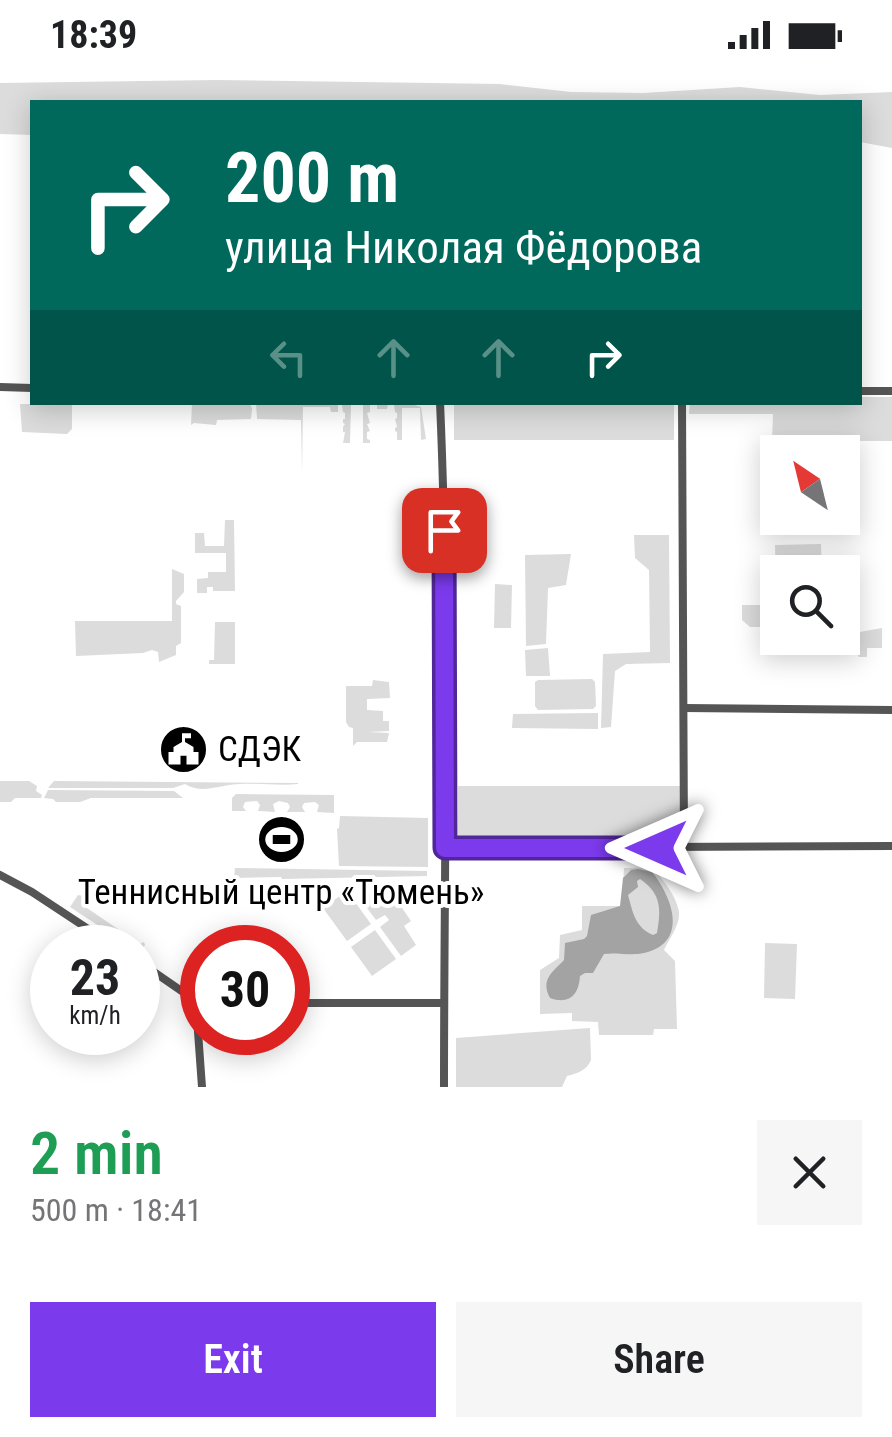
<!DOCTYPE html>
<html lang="en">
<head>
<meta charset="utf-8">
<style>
	:root { --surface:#fff; --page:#f6f6f6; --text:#202124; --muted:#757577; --accent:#7c3aed }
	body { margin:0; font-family:"Roboto Condensed",sans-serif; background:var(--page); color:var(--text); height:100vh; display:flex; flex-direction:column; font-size:38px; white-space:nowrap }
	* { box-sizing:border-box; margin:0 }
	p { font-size:32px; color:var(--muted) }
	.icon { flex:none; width:55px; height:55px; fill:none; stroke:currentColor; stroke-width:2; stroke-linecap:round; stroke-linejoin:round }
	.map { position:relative; height:1017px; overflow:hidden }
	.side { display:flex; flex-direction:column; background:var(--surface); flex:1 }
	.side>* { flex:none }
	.top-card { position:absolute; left:30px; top:30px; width:832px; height:305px; border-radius:0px; box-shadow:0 5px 25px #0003; background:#00695c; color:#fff; overflow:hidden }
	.needle { width:65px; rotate:325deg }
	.buttons { position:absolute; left:760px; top:365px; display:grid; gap:20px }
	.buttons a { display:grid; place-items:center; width:100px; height:100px; border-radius:0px; background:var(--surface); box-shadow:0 5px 25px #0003; font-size:50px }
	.speed { position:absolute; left:30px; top:855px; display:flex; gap:20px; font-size:50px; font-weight:700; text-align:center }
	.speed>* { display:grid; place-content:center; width:130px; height:130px; border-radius:50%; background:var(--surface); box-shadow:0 5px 25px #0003; line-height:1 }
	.speed small { font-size:25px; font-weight:400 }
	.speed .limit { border:15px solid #d22; background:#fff; color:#111 }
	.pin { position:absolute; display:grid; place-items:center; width:85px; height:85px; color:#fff; margin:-42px; border-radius:20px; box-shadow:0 5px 15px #0006 }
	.me { position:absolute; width:110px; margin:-55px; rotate:270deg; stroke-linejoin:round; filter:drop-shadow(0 0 8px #0008) }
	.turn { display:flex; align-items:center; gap:35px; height:210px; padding:0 30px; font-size:45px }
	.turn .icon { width:130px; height:130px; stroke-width:2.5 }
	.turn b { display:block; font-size:70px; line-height:85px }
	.lanes { display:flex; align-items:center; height:95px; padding:0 30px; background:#0003; justify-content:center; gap:50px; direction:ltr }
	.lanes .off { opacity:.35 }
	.round { display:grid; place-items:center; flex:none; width:105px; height:105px; border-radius:0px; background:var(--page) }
	.overview { display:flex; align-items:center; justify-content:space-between; height:170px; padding:0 30px }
	h1 { font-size:60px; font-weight:600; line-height:75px; color:#1e9e55 }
	.primary-button { display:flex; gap:20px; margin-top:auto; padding:20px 30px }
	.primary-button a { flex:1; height:115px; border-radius:0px; background:var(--accent); color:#fff; font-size:40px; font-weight:600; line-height:115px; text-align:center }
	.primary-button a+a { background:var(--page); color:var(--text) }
	.status { display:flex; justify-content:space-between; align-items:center; height:70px; padding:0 50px; background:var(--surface); direction:ltr }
	.status svg { height:28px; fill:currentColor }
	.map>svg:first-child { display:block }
</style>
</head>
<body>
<div class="status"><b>18:39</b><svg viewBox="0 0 49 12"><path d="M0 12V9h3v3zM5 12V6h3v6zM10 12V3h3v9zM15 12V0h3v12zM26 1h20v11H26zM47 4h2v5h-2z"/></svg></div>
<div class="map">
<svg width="892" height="1017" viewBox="0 0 892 1017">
	<rect width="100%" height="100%" fill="#fff"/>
	<g fill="#dcdcdc">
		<polygon points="217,10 500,14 571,22 643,23 740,17 820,25 892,22 892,78 860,72 860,32 32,32 32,65 0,64 0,13"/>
		<polygon points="860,327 892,327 892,371 772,371 773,344 689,344 690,333 860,332"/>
		<polygon points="192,333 250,333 252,339 251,349 217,350 216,355 194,353 191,355"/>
		<polygon points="256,333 408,333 421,337 426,369 421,370 420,338 402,338 402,370 397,370 397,362 395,361 395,358 397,357 395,349 397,348 397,343 395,342 394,335 388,335 387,339 377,339 377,335 370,335 370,342 367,343 370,353 367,354 370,361 367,362 367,369 370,370 370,373 363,373 363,335 351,335 350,373 343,373 345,362 343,362 343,357 345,354 343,353 343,349 345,349 345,343 343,342 342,335 338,335 338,342 331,342 330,337 303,337 302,402 301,350 257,349"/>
		<rect x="454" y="333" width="220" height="37"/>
		<polygon points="20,334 72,334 72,359 67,364 22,362"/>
		<polygon points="225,450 234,450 235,521 213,521 213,517 207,517 207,523 197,523 197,509 208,508 208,502 226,502 226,483 195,483 195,463 204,463 205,476 224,476"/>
		<polygon points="634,465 669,465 670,593 626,594 615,601 611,657 601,658 603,584 650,582 649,500 635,488"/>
		<polygon points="821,474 822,502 778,502 777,556 775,475"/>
		<polygon points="571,484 566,515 548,518 546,574 526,576 525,485"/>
		<polygon points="172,499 184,504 184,522 176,531 176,534 181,536 181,573 176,576 176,585 159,592 158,582 152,580 143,583 76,586 75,551 172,551"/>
		<polygon points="495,514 512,515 511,558 494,558"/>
		<polygon points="742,535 773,535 772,557 750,557 742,550"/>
		<polygon points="215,552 235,552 235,594 209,594 209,590 214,590"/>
		<polygon points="882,558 882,578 867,578 867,587 859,587 843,565"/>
		<polygon points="548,578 550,606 526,606 525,580"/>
		<polygon points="592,609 595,612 596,636 593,639 538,640 535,636 535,612 538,610"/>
		<polygon points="373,610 389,612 390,628 367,629 367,640 383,641 383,651 389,651 389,661 368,662 389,663 387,672 357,672 353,676 353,658 349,657 346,652 346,616 372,616"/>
		<polygon points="598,643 598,659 512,658 513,644"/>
		<polygon points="0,711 29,711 37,716 36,721 42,725 41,728 15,728 11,732 0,732"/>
		<path d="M54,711L298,713V714C279,716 259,713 240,714C222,714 202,725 185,714L173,718H48Z"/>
		<rect x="458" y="716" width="223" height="54"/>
		<polygon points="48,720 174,721 183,728 91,728 80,732 56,732 53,729 44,728"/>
		<polygon points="236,724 334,725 334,743 317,742 319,735 315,732 304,733 302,737 305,742 287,742 290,737 288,733 279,731 273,734 275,742 258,741 260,735 257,731 245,732 243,737 246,741 232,741 232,728"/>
		<polygon points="340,746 428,748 428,797 339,796 337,759 339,758"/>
		<polygon points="235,798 427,801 427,806 282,809 281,807 234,808"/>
		<path d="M624,798C631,798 641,797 648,798C660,801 679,831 679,843C680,855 669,869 664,880L675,891L677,959H654L653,965H599L598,952L572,951V943L540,944V900L559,888L560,865L582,860V836H622Z"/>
		<polygon points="347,821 371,854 347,871 323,838"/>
		<polygon points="373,821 384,837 396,829 411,851 404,856 416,875 401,886 380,857 389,850 385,845 376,850 361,830"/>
		<polygon points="78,825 83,826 81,834 140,874 144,872 145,875 138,882 138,878 131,877 70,837"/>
		<polygon points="375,860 396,889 372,906 351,877"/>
		<polygon points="765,873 797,874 795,929 764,928"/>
		<path d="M590,958L591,990C586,1001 578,1003 567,1006L562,1017H456V968Z"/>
	</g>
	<path fill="#a3a3a3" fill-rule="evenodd" d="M638,799L652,802C673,828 689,873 644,883C631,886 617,882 604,884L593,903H585L580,906C579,925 569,935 550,928C540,909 553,902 564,890L565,873L584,869L587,866L591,845L620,836L623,808L631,800ZM640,809C662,824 661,840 657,863L653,865C635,857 633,843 628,825L638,817L637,811Z"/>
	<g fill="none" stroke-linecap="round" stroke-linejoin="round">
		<g stroke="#555" stroke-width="8">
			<polyline points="0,317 32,318"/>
			<polyline points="860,321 892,321"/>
			<path d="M440,332C450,561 444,789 444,1017"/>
			<polyline points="682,332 684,777"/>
			<polyline points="684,638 892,640"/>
			<polyline points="445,778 892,776"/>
			<polyline points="0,805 32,822 117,878"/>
			<polyline points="138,891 183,922 196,934"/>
			<polyline points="288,933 444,933"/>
			<polyline points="196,934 202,1017"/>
		</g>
	</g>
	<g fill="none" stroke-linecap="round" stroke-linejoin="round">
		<defs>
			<polyline id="route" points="444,460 445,778 657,778"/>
		</defs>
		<use href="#route" stroke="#51269a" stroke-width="25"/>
		<use href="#route" stroke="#7c3aed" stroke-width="18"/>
	</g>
	<defs>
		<symbol id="civic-disc" viewBox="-11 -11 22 22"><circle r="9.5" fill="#000" stroke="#fff"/><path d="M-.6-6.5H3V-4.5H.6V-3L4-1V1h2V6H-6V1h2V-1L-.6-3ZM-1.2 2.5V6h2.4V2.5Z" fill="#fff"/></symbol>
		<symbol id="stadium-disc" viewBox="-11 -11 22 22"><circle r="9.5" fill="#000" stroke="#fff"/><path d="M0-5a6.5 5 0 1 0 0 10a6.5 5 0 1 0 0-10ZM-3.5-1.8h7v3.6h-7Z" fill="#fff"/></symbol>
	</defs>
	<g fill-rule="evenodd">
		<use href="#civic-disc" x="156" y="652" width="55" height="55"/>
		<use href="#stadium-disc" x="254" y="742" width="55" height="55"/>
	</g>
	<g text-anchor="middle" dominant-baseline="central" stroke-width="8" stroke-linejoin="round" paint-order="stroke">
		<g font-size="35" fill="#000" stroke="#fff" text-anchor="start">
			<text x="218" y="679">СДЭК</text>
			<text x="281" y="822" text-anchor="middle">Теннисный центр «Тюмень»</text>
		</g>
	</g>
</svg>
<div class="buttons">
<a><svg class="needle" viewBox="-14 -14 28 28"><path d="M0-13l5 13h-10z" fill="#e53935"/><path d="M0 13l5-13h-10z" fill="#757577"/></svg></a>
<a><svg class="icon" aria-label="search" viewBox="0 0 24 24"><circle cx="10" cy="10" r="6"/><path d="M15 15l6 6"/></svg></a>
</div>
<div class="speed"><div>23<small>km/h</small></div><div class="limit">30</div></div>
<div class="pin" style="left:444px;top:460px;background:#d93025"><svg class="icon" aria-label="arrive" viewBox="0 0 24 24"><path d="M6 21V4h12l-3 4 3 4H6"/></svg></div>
<svg class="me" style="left:657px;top:778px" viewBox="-20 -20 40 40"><path d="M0-17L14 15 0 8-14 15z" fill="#7c3aed" stroke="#fff" stroke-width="4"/></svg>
<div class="top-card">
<div class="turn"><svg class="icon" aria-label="right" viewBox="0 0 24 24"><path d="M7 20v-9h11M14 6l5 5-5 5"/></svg><div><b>200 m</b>улица Николая Фёдорова</div></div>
<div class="lanes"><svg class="icon off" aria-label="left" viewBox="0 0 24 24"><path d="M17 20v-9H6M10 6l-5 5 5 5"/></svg><svg class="icon off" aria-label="ahead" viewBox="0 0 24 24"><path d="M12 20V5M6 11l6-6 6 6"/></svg><svg class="icon off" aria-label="ahead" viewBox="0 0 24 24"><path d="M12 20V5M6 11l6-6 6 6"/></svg><svg class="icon" aria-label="right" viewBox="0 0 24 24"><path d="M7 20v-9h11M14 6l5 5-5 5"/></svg></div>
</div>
</div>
<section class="side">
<div class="overview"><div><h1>2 min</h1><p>500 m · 18:41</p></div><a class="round"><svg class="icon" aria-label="close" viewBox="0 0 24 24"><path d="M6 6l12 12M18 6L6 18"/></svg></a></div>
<div class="primary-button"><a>Exit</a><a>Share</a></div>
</section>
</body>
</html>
